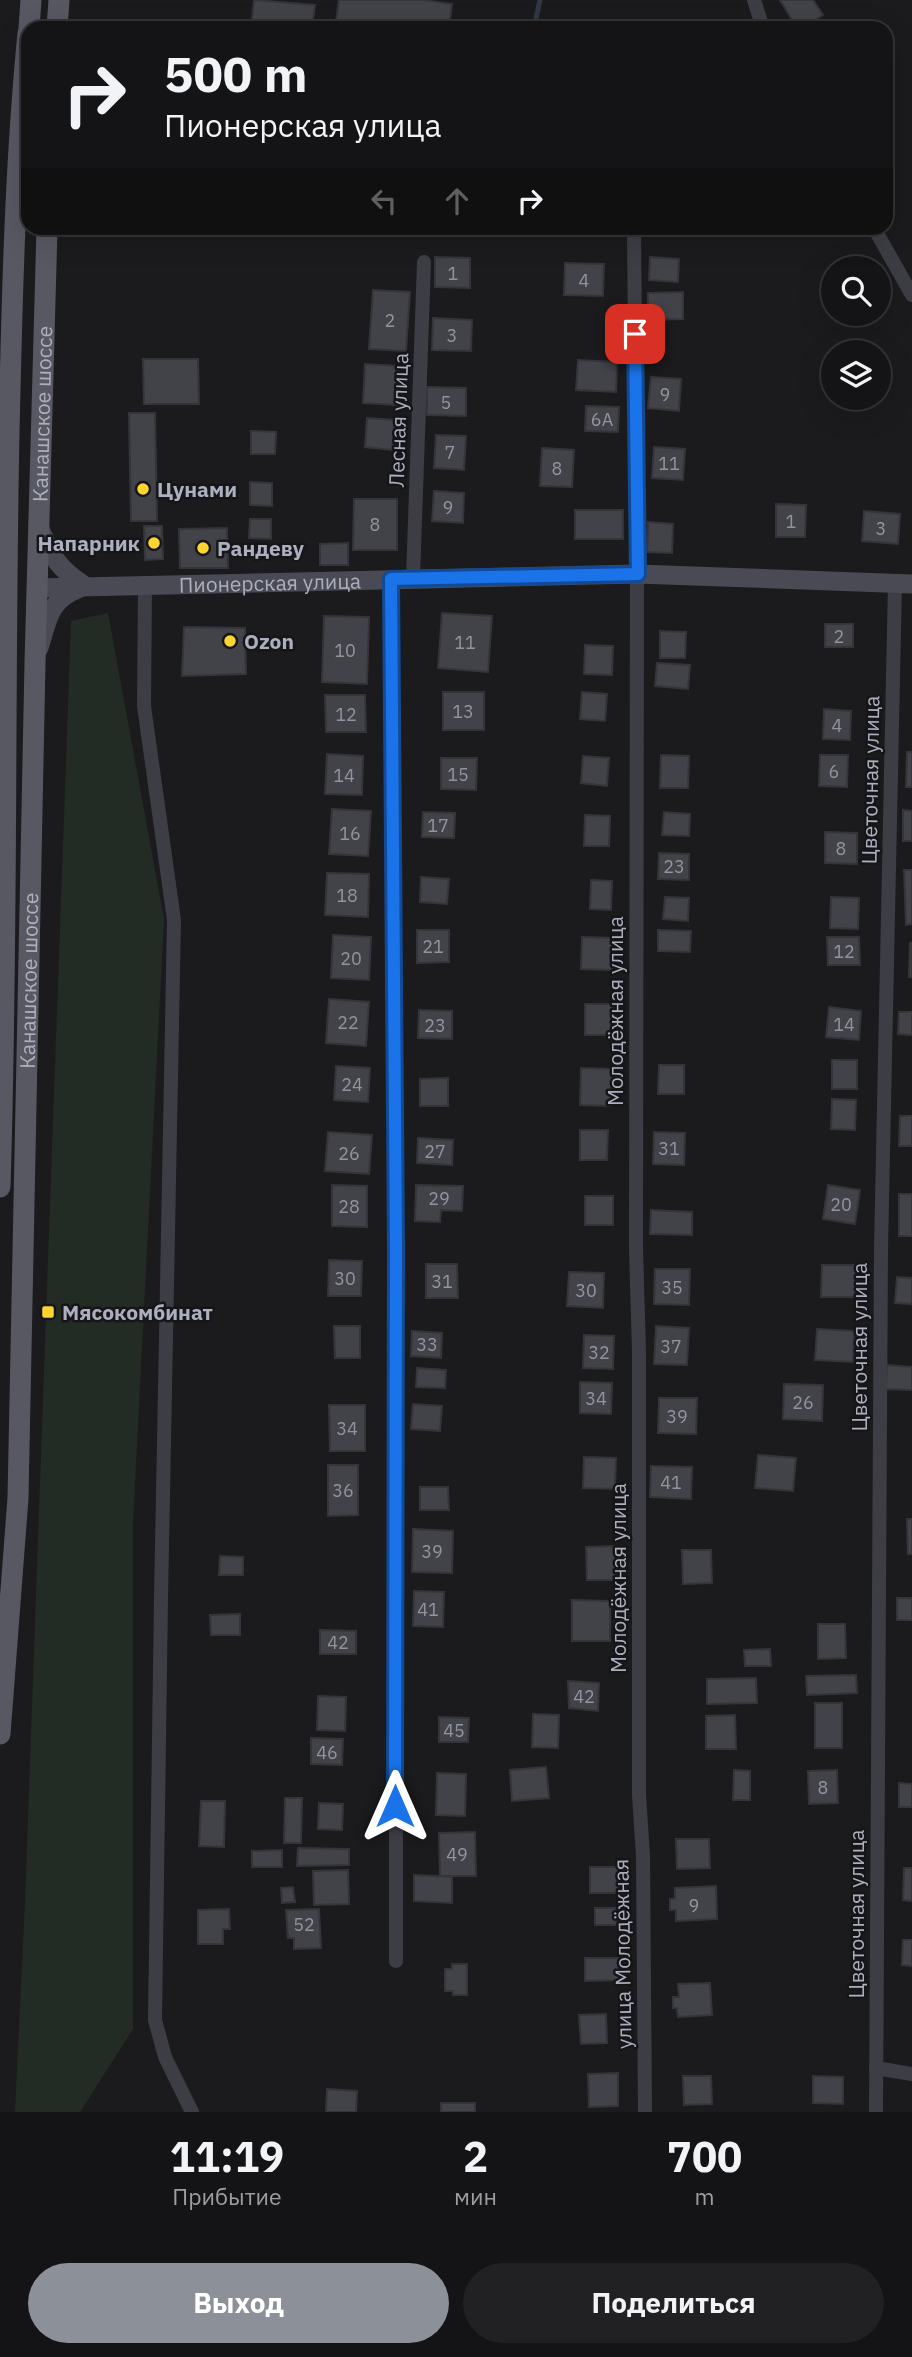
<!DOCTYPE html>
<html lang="ru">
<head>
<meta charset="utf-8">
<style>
	:root { --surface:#141416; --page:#212123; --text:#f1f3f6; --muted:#9d9ea1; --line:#333335; --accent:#8c9099 }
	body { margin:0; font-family:"IBM Plex Sans",sans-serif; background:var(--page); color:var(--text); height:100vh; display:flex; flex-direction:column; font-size:26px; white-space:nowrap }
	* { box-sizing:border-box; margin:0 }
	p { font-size:23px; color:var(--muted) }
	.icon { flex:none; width:38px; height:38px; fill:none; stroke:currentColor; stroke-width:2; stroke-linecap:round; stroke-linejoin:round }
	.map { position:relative; height:2112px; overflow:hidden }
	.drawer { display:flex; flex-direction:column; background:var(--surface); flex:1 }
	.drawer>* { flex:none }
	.hud { position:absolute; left:21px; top:21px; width:872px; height:214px; border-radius:21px; box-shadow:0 7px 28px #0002,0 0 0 2px var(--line); background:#141416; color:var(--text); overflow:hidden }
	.buttons { position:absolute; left:821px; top:256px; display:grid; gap:14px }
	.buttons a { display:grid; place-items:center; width:70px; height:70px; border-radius:50%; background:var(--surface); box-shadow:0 7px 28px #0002,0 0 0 2px var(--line); font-size:35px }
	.pin { position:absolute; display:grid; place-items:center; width:60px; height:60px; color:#fff; margin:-30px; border-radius:14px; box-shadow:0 4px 10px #0006 }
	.me { position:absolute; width:77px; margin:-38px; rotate:0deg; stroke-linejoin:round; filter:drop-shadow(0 0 5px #0008) }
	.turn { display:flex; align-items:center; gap:24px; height:147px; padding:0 28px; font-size:32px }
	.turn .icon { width:91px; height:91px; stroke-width:2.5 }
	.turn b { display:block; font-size:49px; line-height:60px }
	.lanes { display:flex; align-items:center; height:66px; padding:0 28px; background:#0003; justify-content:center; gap:35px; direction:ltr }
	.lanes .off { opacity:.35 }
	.eta { display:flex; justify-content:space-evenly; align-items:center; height:119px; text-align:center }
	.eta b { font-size:42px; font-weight:800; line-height:49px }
	.button { display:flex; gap:14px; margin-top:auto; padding:14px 28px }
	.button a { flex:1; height:80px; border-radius:42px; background:var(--accent); color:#fff; font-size:28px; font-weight:800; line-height:80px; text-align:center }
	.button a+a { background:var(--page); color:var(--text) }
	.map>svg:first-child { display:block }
</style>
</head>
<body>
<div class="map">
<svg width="912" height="2112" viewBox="0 0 912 2112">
	<rect width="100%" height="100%" fill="#1b1b1d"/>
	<polygon fill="#222c24" points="108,613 164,919 133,1522 133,2029 80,2112 15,2112 25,1902 71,621"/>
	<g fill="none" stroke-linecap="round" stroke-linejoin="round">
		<polyline stroke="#2f3843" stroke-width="5" points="534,28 540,0"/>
	</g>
	<g fill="#424348" stroke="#35343a" stroke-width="2">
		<polygon points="254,0 315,5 312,28 251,28"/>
		<polygon points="339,0 422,0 452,4 449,28 335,28"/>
		<polygon points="780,0 813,0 823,15 802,28 797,28"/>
		<polygon points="435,257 470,258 470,288 435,287"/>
		<polygon points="650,257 679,259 678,282 649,280"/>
		<polygon points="565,263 604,264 603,296 564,295"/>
		<polygon points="373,290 410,292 406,351 369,349"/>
		<polygon points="683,292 683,319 648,320 648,293"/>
		<polygon points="433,318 472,320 471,351 432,350"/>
		<polygon points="143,359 198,359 199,404 144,404"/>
		<polygon points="578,360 617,362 616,392 576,390"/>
		<polygon points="365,364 399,366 397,405 363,403"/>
		<polygon points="651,377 681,379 679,411 648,408"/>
		<polygon points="427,387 466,388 466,416 427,415"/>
		<polygon points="586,406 619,407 618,432 585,431"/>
		<polygon points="129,413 155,413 157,521 131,521"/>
		<polygon points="367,418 395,420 392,450 365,447"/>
		<polygon points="251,431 276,432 275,454 251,454"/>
		<polygon points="436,435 466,436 464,470 434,468"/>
		<polygon points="654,447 685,449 683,480 652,478"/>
		<polygon points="542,448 574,450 572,487 540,486"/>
		<polygon points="250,482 272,483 272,506 250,505"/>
		<polygon points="434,491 464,493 463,523 432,521"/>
		<polygon points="354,499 397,499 397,550 353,550"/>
		<polygon points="776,504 806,505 805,537 776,537"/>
		<rect x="575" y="510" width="48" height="29"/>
		<polygon points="864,511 900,514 898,544 862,541"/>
		<polygon points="250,519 271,519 271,539 249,538"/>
		<polygon points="648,522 673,524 672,553 647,552"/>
		<polygon points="144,526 162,526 163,559 145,560"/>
		<polygon points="227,528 228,568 180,568 179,529"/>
		<polygon points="348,543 348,565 320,565 320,544"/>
		<polygon points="442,613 492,616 488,672 438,668"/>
		<polygon points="324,616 369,617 367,684 322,682"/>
		<rect x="825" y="624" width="28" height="23"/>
		<polygon points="184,627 245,628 246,674 182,676"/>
		<polygon points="660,631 686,632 685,658 660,658"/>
		<polygon points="585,645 613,646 612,675 584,674"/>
		<polygon points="657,663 690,665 688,689 655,686"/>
		<rect x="443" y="692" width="41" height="38"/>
		<polygon points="582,692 607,694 605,721 580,719"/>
		<polygon points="325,695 365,695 366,732 326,732"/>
		<polygon points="824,709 851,711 850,740 823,739"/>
		<polygon points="907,752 912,752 912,787 906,787"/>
		<polygon points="327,754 363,756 362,795 325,794"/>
		<polygon points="661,755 689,756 688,788 660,788"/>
		<polygon points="820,755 848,755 847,787 819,786"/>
		<polygon points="583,756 609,758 607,786 581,783"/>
		<polygon points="441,758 477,758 476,790 441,789"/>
		<polygon points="332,809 371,811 368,856 329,854"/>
		<polygon points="903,810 912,811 912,841 903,841"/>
		<polygon points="423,812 455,813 454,838 422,837"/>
		<polygon points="664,812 690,814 689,836 662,835"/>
		<polygon points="585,815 610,816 609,846 584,846"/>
		<polygon points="825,832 857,833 857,864 825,863"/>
		<polygon points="659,853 689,854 689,880 658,879"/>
		<polygon points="904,870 912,870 912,924 906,925"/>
		<polygon points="327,873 369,874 368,917 325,915"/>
		<polygon points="421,877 449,879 447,904 420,902"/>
		<polygon points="591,880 612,881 611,910 590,909"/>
		<polygon points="665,897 689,898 688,921 663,919"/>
		<polygon points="831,897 859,898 858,929 830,928"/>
		<polygon points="417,930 449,930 449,962 417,963"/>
		<polygon points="658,930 691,931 690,952 658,951"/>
		<polygon points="333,935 371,937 369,980 331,978"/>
		<polygon points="582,937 614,938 612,970 581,969"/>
		<polygon points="827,937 859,937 860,965 828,965"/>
		<polygon points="910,943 912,943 912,977 909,977"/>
		<polygon points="329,999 369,1002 366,1046 326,1043"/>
		<rect x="585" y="1004" width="28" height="31"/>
		<polygon points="829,1007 861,1011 859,1040 826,1037"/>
		<polygon points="419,1010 452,1011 452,1039 418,1038"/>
		<polygon points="899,1012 912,1012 912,1035 898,1034"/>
		<rect x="832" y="1060" width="25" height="29"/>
		<polygon points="659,1065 684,1065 684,1094 658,1094"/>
		<polygon points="336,1066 370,1068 368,1102 334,1100"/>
		<polygon points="581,1068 612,1069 611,1106 580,1105"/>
		<polygon points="448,1078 448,1106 420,1106 420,1079"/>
		<polygon points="832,1099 856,1100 855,1130 831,1129"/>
		<polygon points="900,1116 912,1116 912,1146 899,1146"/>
		<polygon points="580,1130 608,1130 607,1160 580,1160"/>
		<polygon points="328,1132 372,1135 369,1174 325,1171"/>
		<polygon points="654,1132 685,1133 684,1165 653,1164"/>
		<polygon points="418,1138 453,1140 452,1165 417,1163"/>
		<polygon points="332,1185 367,1186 367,1227 332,1226"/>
		<polygon points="416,1185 463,1186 462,1211 441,1210 440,1222 415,1221"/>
		<polygon points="828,1185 860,1190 855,1224 823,1219"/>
		<rect x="899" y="1194" width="13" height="42"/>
		<rect x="585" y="1196" width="28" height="29"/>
		<polygon points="651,1210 692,1212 692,1235 650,1234"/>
		<polygon points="329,1260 362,1261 361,1296 328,1296"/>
		<polygon points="426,1264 457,1264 458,1298 426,1298"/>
		<polygon points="822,1265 856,1265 855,1297 821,1297"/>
		<polygon points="655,1269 690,1269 689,1305 654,1304"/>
		<polygon points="569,1272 604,1273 603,1308 567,1306"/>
		<polygon points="897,1277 912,1278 912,1304 895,1303"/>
		<polygon points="334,1326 360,1326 360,1358 335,1358"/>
		<polygon points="656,1326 689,1328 687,1365 654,1364"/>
		<polygon points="817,1329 854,1331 853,1362 815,1360"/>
		<polygon points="412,1331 442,1333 441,1358 411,1356"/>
		<polygon points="584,1335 614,1336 613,1369 583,1368"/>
		<polygon points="887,1365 912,1367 912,1390 886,1389"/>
		<polygon points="417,1368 446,1370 445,1388 416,1387"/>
		<polygon points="580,1382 612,1383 611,1414 580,1413"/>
		<polygon points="784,1384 823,1385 822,1421 783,1419"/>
		<polygon points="659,1398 697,1398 696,1434 658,1433"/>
		<polygon points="413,1404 442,1406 440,1431 411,1429"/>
		<polygon points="329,1405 365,1405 365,1451 330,1451"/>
		<polygon points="758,1455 796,1458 793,1491 755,1488"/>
		<polygon points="584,1457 616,1458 615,1489 583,1488"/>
		<polygon points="328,1465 358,1465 358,1515 328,1516"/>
		<polygon points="651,1466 692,1467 691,1499 650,1497"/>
		<polygon points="420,1487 448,1487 449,1510 420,1510"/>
		<polygon points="907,1519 912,1519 912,1554 908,1554"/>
		<polygon points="413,1529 453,1531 452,1573 412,1572"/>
		<polygon points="615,1546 616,1580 587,1580 586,1547"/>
		<polygon points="682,1550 711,1550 712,1583 683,1584"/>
		<polygon points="220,1556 243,1557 243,1575 219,1575"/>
		<polygon points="414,1591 444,1592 443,1627 413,1626"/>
		<rect x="897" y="1598" width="15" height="22"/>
		<polygon points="572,1600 610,1601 610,1641 572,1641"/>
		<polygon points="240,1614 240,1635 211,1635 210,1615"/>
		<polygon points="818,1624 845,1624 846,1658 818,1659"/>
		<polygon points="320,1630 356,1631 356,1654 320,1654"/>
		<polygon points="770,1649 771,1666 745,1666 744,1650"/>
		<polygon points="856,1675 857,1693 807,1695 806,1676"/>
		<polygon points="756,1678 757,1703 707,1704 707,1679"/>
		<polygon points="568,1681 599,1683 598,1711 569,1708"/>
		<polygon points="318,1696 346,1697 345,1731 317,1730"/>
		<rect x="815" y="1703" width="27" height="45"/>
		<polygon points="533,1714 559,1715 558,1748 532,1747"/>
		<polygon points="735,1715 736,1749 706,1749 706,1716"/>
		<polygon points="439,1717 469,1718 468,1742 439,1742"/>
		<polygon points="311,1738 343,1739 342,1765 311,1764"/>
		<polygon points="546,1767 549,1798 512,1801 510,1770"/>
		<polygon points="734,1770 750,1771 750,1800 733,1800"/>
		<polygon points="837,1770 838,1803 809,1804 808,1771"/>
		<polygon points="437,1773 466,1774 465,1816 436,1815"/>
		<polygon points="899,1783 912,1784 912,1807 899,1807"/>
		<polygon points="285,1798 302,1798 301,1843 284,1843"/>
		<polygon points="201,1801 225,1801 224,1847 199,1846"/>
		<polygon points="319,1803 343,1804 342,1830 318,1829"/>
		<polygon points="475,1832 476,1876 440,1876 439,1833"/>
		<polygon points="676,1839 709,1839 710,1868 677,1869"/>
		<polygon points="298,1848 349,1849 349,1865 297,1866"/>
		<polygon points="282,1850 282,1867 252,1867 252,1851"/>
		<rect x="590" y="1867" width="28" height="26"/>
		<polygon points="904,1868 912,1868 912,1901 903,1900"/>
		<polygon points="348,1870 349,1904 314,1905 313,1871"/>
		<polygon points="414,1875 452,1877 452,1903 414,1901"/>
		<polygon points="716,1886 717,1919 676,1921 676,1910 670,1910 670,1899 675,1899 675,1888"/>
		<polygon points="293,1887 295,1902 282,1903 281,1888"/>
		<polygon points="595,1908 616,1908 617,1925 595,1925"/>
		<polygon points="229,1909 230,1929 223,1929 223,1944 198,1944 198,1910"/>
		<polygon points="319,1909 321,1948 294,1949 294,1938 288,1938 286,1910"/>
		<polygon points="903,1940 912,1940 912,1966 902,1965"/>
		<polygon points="585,1958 618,1958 619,1980 585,1981"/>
		<polygon points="452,1964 467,1964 467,1995 453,1995 453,1991 445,1991 445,1969 452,1969"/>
		<polygon points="710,1983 712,2015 678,2017 677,2008 673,2008 673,1997 679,1997 678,1984"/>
		<polygon points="606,2014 607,2043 581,2044 579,2015"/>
		<polygon points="618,2073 618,2106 589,2107 588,2074"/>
		<polygon points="683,2076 711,2076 712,2104 684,2105"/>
		<polygon points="813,2076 843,2077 843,2104 813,2103"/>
		<polygon points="327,2089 357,2091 356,2112 326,2112"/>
		<rect x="441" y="2103" width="34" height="9"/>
	</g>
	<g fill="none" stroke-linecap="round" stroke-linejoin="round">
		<g stroke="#3d3d45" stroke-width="14">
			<polyline points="754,0 763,28"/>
			<polyline points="634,228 637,574 636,1248 639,1352 639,1795 643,1856 645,2112"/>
			<polyline points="874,228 912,295"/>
			<polyline points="413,578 424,262"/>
			<polyline points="391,579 396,1248 396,1961"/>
			<polyline points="145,584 144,706 174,920 161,1598 155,2020 165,2057 192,2112"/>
			<polyline points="876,2068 912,2074"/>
			<polyline points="876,2112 881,1248 895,583"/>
		</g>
		<g stroke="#494a53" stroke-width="19">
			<path d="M38,525C52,556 56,567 85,586"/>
			<path id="s1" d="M37,588L637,574L912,584"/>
			<path d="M39,648C48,620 48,601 78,589"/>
		</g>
		<g stroke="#575862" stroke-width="21">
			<polyline points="29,28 31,0"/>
			<polyline points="57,28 59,0"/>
			<path d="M0,1187C8,936 4,684 9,433C12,299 15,166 28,33"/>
			<path id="s2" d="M0,1734L18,1498L35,663L47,228"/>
		</g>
	</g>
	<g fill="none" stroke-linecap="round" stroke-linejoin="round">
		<defs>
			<polyline id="route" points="395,1806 396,1248 391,579 638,574 635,334"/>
		</defs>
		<use href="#route" stroke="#114b97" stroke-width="18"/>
		<use href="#route" stroke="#1a73e8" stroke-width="12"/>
	</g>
	<g fill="#ffd431" stroke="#161619" stroke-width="2.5">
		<circle cx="143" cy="489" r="7"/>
		<circle cx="154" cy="543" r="7"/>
		<circle cx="203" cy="548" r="7"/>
		<circle cx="230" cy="641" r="7"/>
		<rect x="41" y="1305" width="14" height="14" rx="3.5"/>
	</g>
	<g text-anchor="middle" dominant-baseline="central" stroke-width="5" stroke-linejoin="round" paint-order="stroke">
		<g font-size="18" fill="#9294a0">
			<text x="453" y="273">1</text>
			<text x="584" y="280">4</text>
			<text x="390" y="320">2</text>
			<text x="452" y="335">3</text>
			<text x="665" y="394">9</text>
			<text x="446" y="402">5</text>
			<text x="602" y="419">6А</text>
			<text x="450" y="452">7</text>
			<text x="669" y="463">11</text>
			<text x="557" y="468">8</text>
			<text x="448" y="507">9</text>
			<text x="791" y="521">1</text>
			<text x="375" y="524">8</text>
			<text x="881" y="528">3</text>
			<text x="839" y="636">2</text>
			<text x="465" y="642">11</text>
			<text x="345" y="650">10</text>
			<text x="463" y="711">13</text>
			<text x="346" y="714">12</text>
			<text x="837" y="725">4</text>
			<text x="834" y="771">6</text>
			<text x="458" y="774">15</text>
			<text x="344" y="775">14</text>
			<text x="438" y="825">17</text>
			<text x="350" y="833">16</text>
			<text x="841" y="848">8</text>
			<text x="674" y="866">23</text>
			<text x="347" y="895">18</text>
			<text x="433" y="946">21</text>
			<text x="844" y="951">12</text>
			<text x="351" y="958">20</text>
			<text x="348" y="1022">22</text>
			<text x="844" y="1024">14</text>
			<text x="435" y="1025">23</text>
			<text x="352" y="1084">24</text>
			<text x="669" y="1148">31</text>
			<text x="435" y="1151">27</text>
			<text x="349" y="1153">26</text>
			<text x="439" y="1198">29</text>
			<text x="841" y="1204">20</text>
			<text x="349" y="1206">28</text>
			<text x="345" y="1278">30</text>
			<text x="442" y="1281">31</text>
			<text x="672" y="1287">35</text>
			<text x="586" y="1290">30</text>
			<text x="427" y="1344">33</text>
			<text x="671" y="1346">37</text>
			<text x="599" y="1352">32</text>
			<text x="596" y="1398">34</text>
			<text x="803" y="1402">26</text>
			<text x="677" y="1416">39</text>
			<text x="347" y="1428">34</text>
			<text x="671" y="1482">41</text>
			<text x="343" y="1490">36</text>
			<text x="432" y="1551">39</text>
			<text x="428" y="1609">41</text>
			<text x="338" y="1642">42</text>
			<text x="584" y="1696">42</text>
			<text x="454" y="1730">45</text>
			<text x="327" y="1752">46</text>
			<text x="823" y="1787">8</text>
			<text x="457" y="1854">49</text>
			<text x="694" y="1905">9</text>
			<text x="304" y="1924">52</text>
		</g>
		<g font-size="21" fill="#acafbe" stroke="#161619">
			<text stroke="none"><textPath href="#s2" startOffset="1321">Канашское шоссе</textPath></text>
			<text transform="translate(398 420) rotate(-88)">Лесная улица</text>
			<text stroke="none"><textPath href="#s1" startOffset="233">Пионерская улица</textPath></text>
			<text transform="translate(870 780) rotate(-89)">Цветочная улица</text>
			<text stroke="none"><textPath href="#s2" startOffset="754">Канашское шоссе</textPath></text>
			<text transform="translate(615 1011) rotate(-90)">Молодёжная улица</text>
			<text transform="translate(859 1347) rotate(-90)">Цветочная улица</text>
			<text transform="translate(618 1578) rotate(-90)">Молодёжная улица</text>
			<text transform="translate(856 1914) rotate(-90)">Цветочная улица</text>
			<text transform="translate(622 1954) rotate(-91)">улица Молодёжная</text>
		</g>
		<g font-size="21" font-weight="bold" fill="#acafbe" stroke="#161619" text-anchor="start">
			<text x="157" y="489">Цунами</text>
			<text x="140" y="543" text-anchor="end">Напарник</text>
			<text x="217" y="548">Рандеву</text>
			<text x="244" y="641">Ozon</text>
			<text x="62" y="1312">Мясокомбинат</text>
		</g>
	</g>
</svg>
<div class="buttons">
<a><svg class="icon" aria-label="search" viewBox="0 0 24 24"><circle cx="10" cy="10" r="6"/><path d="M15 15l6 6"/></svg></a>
<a><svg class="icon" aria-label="layers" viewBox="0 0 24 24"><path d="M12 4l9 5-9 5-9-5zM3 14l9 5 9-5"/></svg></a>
</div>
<div class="pin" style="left:635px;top:334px;background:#d93025"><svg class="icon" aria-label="arrive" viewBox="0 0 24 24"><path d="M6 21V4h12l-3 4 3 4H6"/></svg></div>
<svg class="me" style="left:395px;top:1806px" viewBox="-20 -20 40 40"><path d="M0-17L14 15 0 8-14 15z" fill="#1a73e8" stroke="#fff" stroke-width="4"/></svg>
<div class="hud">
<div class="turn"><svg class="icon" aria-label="right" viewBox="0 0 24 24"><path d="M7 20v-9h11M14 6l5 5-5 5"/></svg><div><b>500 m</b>Пионерская улица</div></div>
<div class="lanes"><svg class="icon off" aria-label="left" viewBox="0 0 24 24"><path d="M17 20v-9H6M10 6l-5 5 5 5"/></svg><svg class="icon off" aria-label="ahead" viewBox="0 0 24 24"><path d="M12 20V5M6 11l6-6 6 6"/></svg><svg class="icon" aria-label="right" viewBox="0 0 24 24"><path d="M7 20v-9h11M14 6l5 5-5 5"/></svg></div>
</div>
</div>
<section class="drawer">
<div class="eta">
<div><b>11:19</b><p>Прибытие</p></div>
<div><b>2</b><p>мин</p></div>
<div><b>700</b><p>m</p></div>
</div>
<div class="button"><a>Выход</a><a>Поделиться</a></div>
</section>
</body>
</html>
